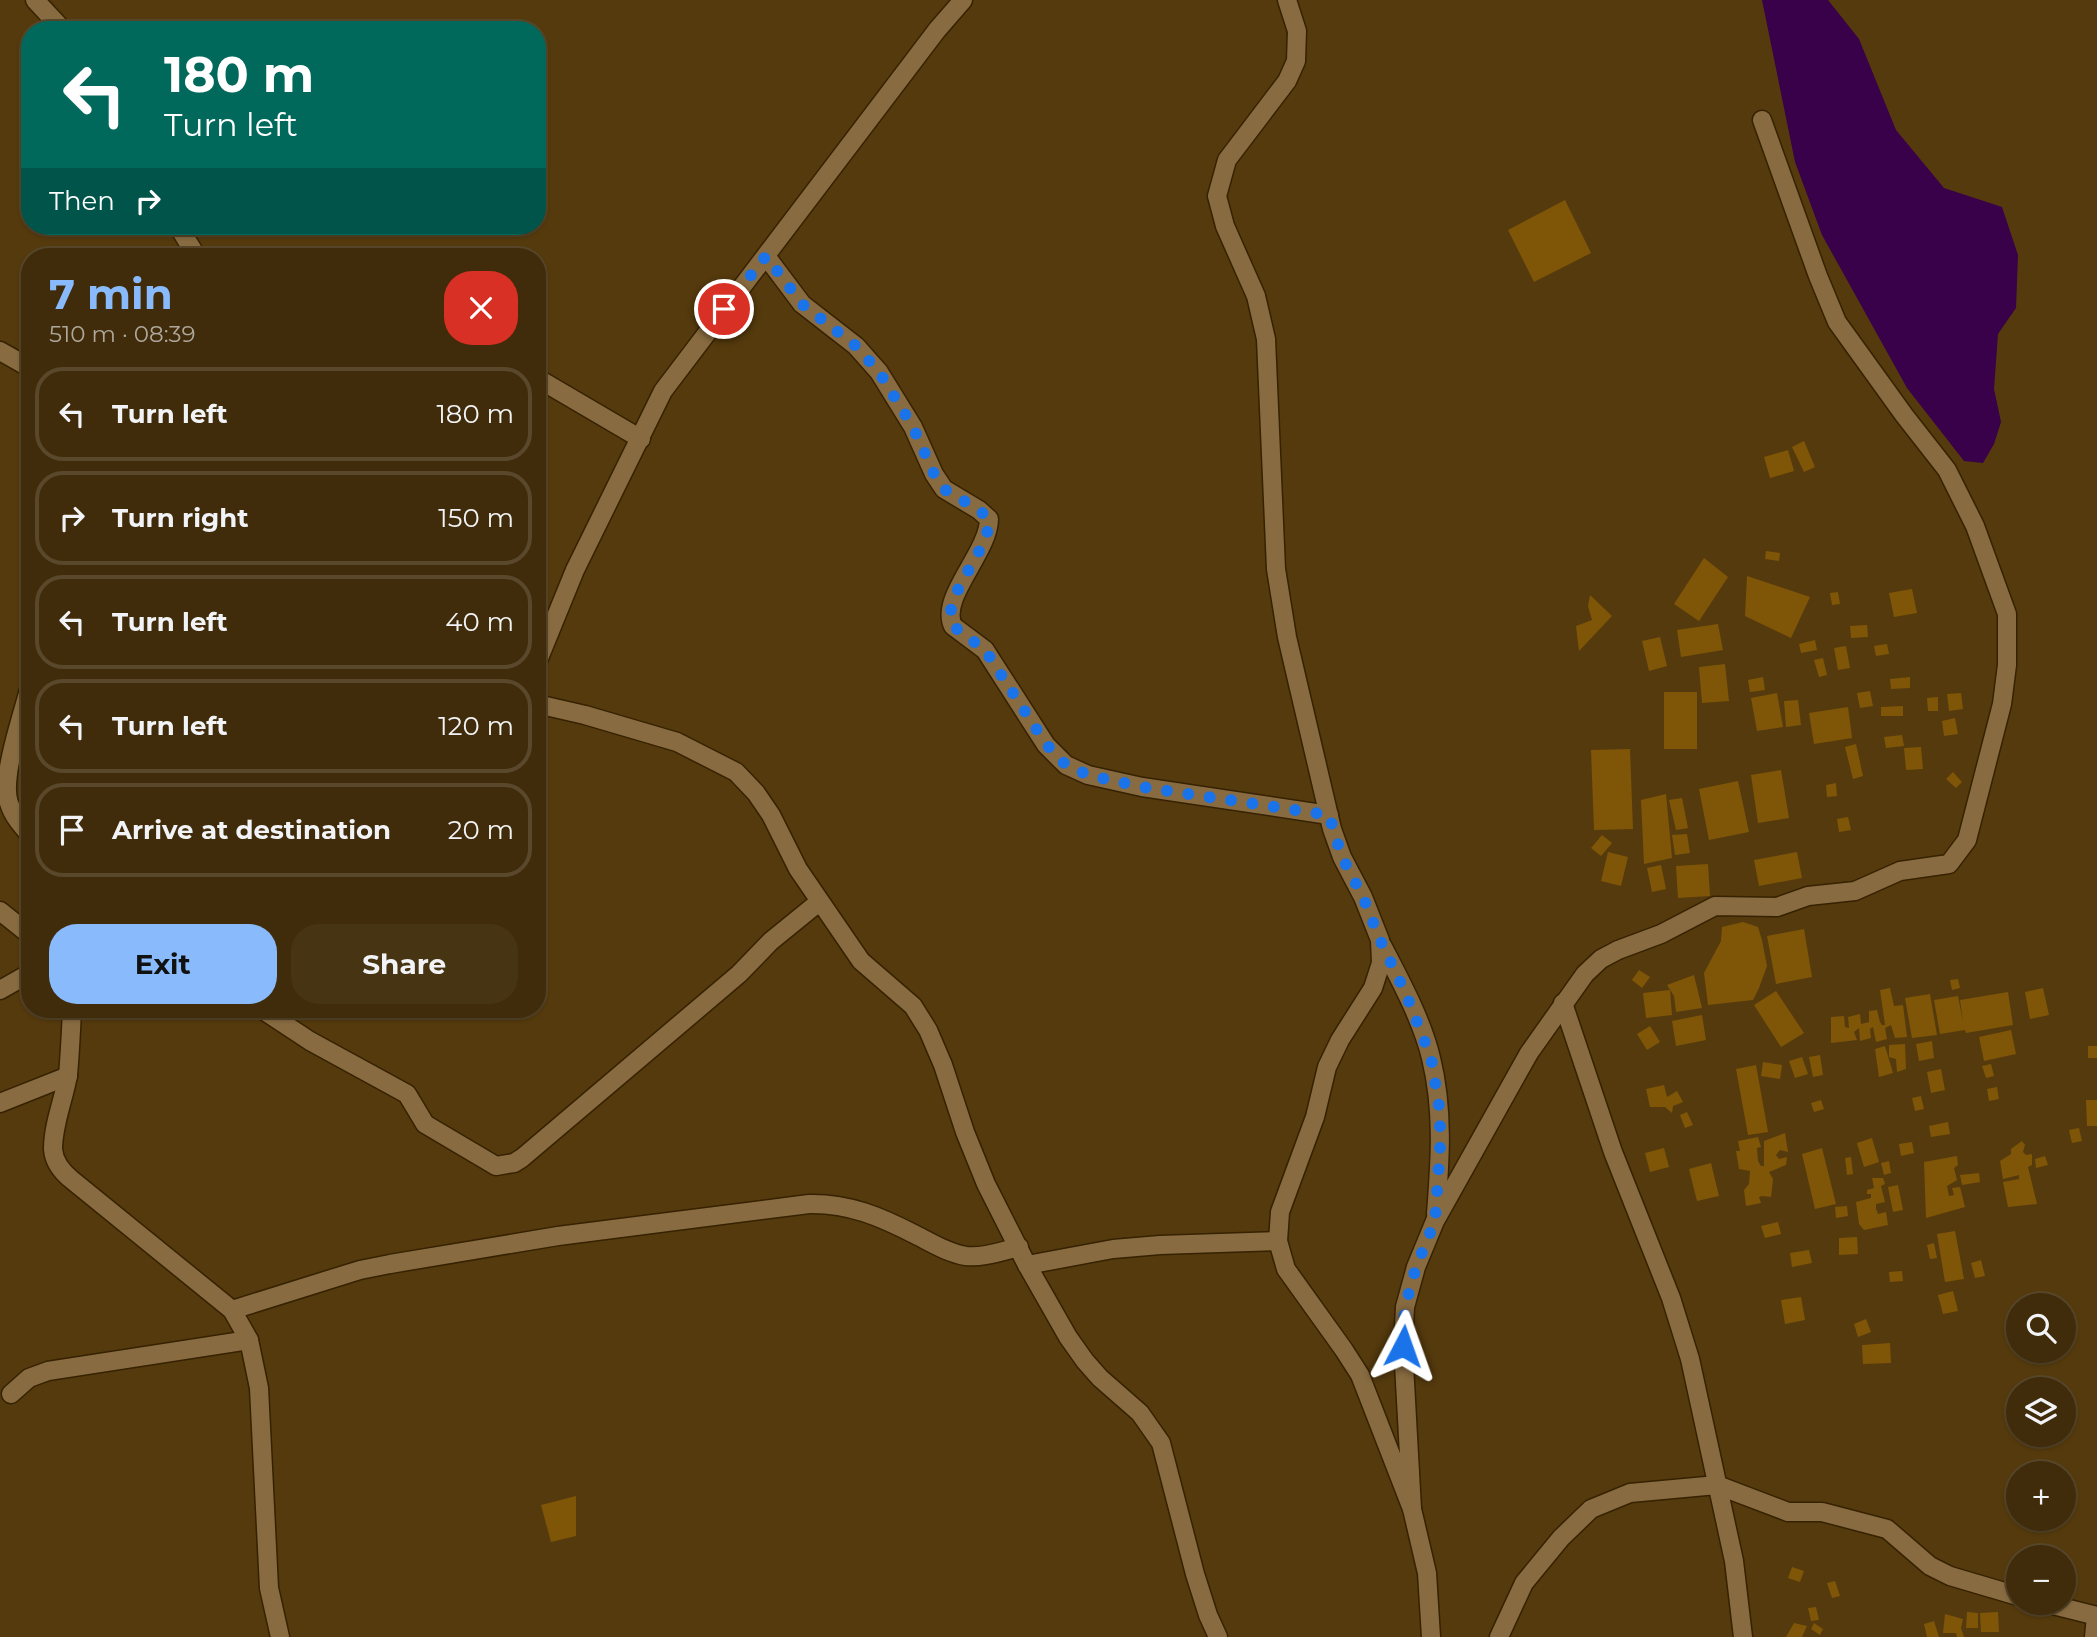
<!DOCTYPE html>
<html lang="en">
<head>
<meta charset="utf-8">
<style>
	:root { --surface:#402c0a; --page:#473413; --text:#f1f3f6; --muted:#aea79c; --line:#59482b; --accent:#89bafc }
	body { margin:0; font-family:Montserrat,sans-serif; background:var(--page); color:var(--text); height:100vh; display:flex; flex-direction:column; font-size:26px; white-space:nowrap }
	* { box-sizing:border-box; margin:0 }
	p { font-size:23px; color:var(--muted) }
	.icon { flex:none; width:38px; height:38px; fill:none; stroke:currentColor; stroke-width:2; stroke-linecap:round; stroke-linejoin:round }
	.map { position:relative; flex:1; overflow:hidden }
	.details { position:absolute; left:21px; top:248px; width:525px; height:770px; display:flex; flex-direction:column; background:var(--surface); border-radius:28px; box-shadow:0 2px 5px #0004,0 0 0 2px var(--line) }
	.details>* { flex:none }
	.hud { position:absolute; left:21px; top:21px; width:525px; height:214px; border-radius:28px; box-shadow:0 2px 5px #0004,0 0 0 2px var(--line); background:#00695c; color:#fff; overflow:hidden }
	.buttons { position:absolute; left:2006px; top:1293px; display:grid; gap:14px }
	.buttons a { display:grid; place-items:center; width:70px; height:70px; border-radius:50%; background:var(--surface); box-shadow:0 2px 5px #0004,0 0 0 2px var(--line); font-size:35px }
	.pin { position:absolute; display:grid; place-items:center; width:60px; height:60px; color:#fff; margin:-30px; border:4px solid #fff; border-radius:50%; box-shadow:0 2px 7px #0007 }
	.me { position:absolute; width:77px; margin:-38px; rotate:4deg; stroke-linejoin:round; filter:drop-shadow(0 0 5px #0008) }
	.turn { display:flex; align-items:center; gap:24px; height:147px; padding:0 28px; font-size:32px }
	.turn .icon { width:91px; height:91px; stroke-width:2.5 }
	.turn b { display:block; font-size:49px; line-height:60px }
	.then { display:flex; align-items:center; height:66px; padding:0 28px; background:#0003; gap:14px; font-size:26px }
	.round { display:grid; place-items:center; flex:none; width:74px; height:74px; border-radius:28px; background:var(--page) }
	.headline { display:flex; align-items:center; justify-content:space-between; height:119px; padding:0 28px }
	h1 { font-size:42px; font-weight:700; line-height:52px; color:var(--accent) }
	.cta { display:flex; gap:14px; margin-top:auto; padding:14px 28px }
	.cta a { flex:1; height:80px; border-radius:28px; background:var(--accent); color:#111; font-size:28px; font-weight:700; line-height:80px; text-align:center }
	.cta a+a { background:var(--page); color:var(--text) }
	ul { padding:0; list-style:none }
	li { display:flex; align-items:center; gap:21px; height:94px; margin:0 14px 10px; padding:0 14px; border:4px solid var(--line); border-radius:28px }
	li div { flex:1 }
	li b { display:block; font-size:26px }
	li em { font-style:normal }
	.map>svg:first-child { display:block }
</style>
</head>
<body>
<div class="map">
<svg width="2097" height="1637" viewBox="0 0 2097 1637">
	<rect width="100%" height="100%" fill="#553a0d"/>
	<polygon fill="#380149" points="1762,0 1828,0 1859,39 1896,130 1944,188 2002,207 2018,255 2016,308 1998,334 1994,389 2001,422 1994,444 1983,463 1964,461 1907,388 1822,235 1795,162"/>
	<g fill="#7f5608">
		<polygon points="1565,200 1591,253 1534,282 1508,230"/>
		<polygon points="1804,441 1815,467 1804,472 1792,447"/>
		<polygon points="1788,450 1794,471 1770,478 1764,457"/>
		<polygon points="1766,551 1780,553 1779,561 1765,559"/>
		<polygon points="1704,558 1728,577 1699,621 1674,604"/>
		<polygon points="1747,576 1810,597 1791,638 1745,616"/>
		<polygon points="1912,589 1917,613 1894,617 1889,593"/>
		<polygon points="1838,592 1840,604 1832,605 1830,593"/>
		<polygon points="1590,595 1612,616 1579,651 1576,626 1592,620 1588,606"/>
		<polygon points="1718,624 1723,650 1681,657 1677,630"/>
		<polygon points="1867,625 1868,637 1851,638 1850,626"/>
		<polygon points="1660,637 1667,666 1649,671 1642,641"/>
		<polygon points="1815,640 1817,650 1801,653 1799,644"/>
		<polygon points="1887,644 1889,654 1876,656 1874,646"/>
		<polygon points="1846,646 1850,668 1838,670 1834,648"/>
		<polygon points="1823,658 1827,675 1819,677 1814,660"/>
		<polygon points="1725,664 1729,701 1702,703 1699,667"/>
		<polygon points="1763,677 1765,690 1750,692 1748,680"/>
		<polygon points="1910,677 1910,688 1891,689 1890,679"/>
		<polygon points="1870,691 1873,706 1860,708 1857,693"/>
		<rect x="1664" y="692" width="33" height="57"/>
		<polygon points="1777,693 1783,727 1757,731 1751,698"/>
		<polygon points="1961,693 1963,709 1949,711 1947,694"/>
		<polygon points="1938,697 1938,711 1928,711 1927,698"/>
		<polygon points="1798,700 1801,725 1786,727 1784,701"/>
		<polygon points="1903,706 1903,716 1881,716 1881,707"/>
		<polygon points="1848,707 1852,738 1814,744 1809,713"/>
		<polygon points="1955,718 1958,734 1944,736 1942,721"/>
		<polygon points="1902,735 1904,746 1886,748 1884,737"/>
		<polygon points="1856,744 1863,776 1853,779 1845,747"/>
		<polygon points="1921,747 1923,769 1906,770 1904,748"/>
		<polygon points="1630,749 1633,829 1594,830 1591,750"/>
		<polygon points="1781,770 1789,818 1758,823 1751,775"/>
		<polygon points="1953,772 1962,782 1956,788 1946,779"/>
		<polygon points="1738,781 1749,832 1709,840 1699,789"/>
		<polygon points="1836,783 1837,796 1827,797 1826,785"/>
		<polygon points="1666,794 1672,858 1644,864 1641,800"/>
		<polygon points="1682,798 1688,828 1676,830 1669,800"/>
		<polygon points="1848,817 1851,830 1839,832 1837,819"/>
		<polygon points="1687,834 1690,853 1675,855 1672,835"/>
		<polygon points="1602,835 1612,843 1601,856 1591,848"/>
		<polygon points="1608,852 1628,857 1621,886 1601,881"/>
		<polygon points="1797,852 1802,878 1759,886 1754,860"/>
		<polygon points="1708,864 1710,896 1678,898 1676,866"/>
		<polygon points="1661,865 1666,889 1652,892 1647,868"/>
		<polygon points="1743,922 1758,927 1762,940 1767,966 1759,988 1753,1000 1708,1005 1704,973 1721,941 1722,927"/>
		<polygon points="1804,929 1812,977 1776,984 1767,936"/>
		<polygon points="1639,970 1650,977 1642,988 1632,980"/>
		<polygon points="1694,975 1702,1008 1676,1012 1674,996 1667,985"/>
		<polygon points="1958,979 1960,988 1952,990 1950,980"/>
		<polygon points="1890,988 1894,1006 1903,1005 1907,1037 1895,1038 1891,1025 1885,1028 1887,1039 1876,1042 1873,1027 1870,1029 1871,1038 1860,1041 1859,1028 1854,1032 1857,1040 1831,1043 1831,1017 1844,1016 1845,1027 1849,1028 1848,1017 1860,1014 1861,1024 1869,1022 1869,1011 1877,1010 1880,1022 1882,1025 1885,1025 1880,990"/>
		<polygon points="2043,988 2049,1015 2030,1019 2025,992"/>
		<polygon points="1670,990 1672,1015 1646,1018 1643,993"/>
		<polygon points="1776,991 1804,1033 1781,1047 1754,1005"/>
		<polygon points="2008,992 2013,1025 1966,1033 1965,1030 1940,1034 1934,1000 1958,996 1963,1022 1960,1000"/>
		<polygon points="1930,994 1937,1035 1912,1038 1905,998"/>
		<polygon points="1702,1015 1706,1040 1676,1046 1672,1021"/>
		<polygon points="1650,1026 1660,1042 1647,1050 1637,1034"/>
		<polygon points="2011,1030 2016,1054 1984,1061 1979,1037"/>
		<polygon points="1932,1041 1934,1058 1919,1061 1916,1044"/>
		<polygon points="1905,1044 1906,1069 1897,1072 1896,1059 1889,1057 1889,1045"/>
		<polygon points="1885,1046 1893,1073 1879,1077 1875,1049"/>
		<rect x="2088" y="1046" width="9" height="12"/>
		<polygon points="1820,1055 1823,1075 1813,1077 1809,1057"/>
		<polygon points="1802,1057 1808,1074 1795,1078 1789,1061"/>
		<polygon points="1763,1062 1782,1065 1780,1079 1761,1076"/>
		<polygon points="1991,1064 1994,1076 1986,1078 1982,1066"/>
		<polygon points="1756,1065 1768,1132 1748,1135 1736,1069"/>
		<polygon points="1941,1069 1945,1090 1931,1093 1927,1072"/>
		<polygon points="1664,1085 1667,1097 1677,1091 1683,1102 1673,1106 1672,1113 1665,1107 1650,1107 1646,1089"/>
		<polygon points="1997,1087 1999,1099 1989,1101 1987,1089"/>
		<polygon points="1921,1096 1924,1109 1915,1111 1912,1098"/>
		<polygon points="1821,1100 1824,1109 1814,1112 1811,1103"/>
		<polygon points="2086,1100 2097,1100 2097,1126 2087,1126"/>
		<polygon points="1687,1112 1693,1125 1685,1128 1680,1115"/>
		<polygon points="1948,1122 1950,1134 1931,1137 1929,1126"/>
		<polygon points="2079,1128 2082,1141 2072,1143 2069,1130"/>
		<polygon points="1785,1133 1788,1152 1780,1150 1776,1155 1779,1159 1787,1157 1786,1165 1769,1172 1773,1179 1771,1197 1762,1196 1759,1197 1761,1203 1746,1206 1744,1190 1749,1184 1750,1171 1739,1169 1736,1151 1740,1151 1738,1141 1758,1137 1761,1147 1757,1148 1758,1161 1761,1166 1764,1166 1764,1141"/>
		<polygon points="1872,1138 1879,1162 1864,1167 1857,1143"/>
		<polygon points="2022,1141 2025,1145 2023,1152 2026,1155 2032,1154 2032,1165 2028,1167 2037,1204 2008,1207 2003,1182 2019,1179 2019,1175 2003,1179 2000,1161 2011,1154 2011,1149"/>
		<polygon points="1912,1142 1914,1153 1901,1156 1899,1144"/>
		<polygon points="1664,1148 1669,1167 1650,1172 1645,1153"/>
		<polygon points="1822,1148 1836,1204 1815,1209 1802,1154"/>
		<polygon points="1957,1156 1958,1165 1954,1168 1957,1180 1947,1186 1949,1196 1954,1195 1952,1188 1960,1187 1965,1207 1926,1218 1924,1162"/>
		<polygon points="2045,1156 2048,1165 2036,1168 2035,1159"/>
		<polygon points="1851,1157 1853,1174 1847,1175 1845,1158"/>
		<polygon points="1889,1161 1891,1173 1884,1175 1881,1163"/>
		<polygon points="1711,1163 1719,1196 1697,1201 1689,1169"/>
		<polygon points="1979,1173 1980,1182 1962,1185 1960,1175"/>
		<polygon points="1872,1178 1883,1178 1885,1184 1881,1186 1885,1202 1876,1204 1876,1209 1878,1214 1886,1212 1888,1225 1864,1230 1859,1224 1856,1202 1871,1198 1871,1194 1867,1194 1867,1190 1874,1188"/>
		<polygon points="1898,1185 1903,1210 1893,1212 1888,1187"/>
		<polygon points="1847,1206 1848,1216 1836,1218 1835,1207"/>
		<polygon points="1778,1222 1781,1234 1765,1238 1761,1226"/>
		<polygon points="1955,1231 1964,1279 1945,1282 1937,1234"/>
		<polygon points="1857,1237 1858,1254 1839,1255 1839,1238"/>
		<polygon points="1934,1243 1937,1258 1930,1259 1927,1245"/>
		<polygon points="1809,1250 1812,1263 1792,1267 1790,1253"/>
		<polygon points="1981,1260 1985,1276 1975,1278 1971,1263"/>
		<polygon points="1902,1271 1903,1281 1890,1282 1889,1272"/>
		<polygon points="1953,1291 1958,1311 1943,1314 1938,1295"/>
		<polygon points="1801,1297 1805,1320 1785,1324 1781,1300"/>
		<polygon points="1866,1319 1871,1332 1858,1337 1854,1324"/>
		<polygon points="1890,1343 1891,1363 1863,1364 1862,1345"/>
		<polygon points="576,1496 576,1536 551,1542 541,1505"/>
		<polygon points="1792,1567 1804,1571 1800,1582 1788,1578"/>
		<polygon points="1835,1581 1840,1596 1832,1598 1827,1583"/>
		<polygon points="1816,1607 1819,1620 1811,1621 1808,1608"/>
		<polygon points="1967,1612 1978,1613 1978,1628 1966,1628"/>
		<polygon points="1998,1612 1999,1632 1981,1632 1980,1613"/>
		<polygon points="1945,1614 1963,1619 1961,1628 1964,1637 1957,1637 1956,1633 1943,1633"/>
		<polygon points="1934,1621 1939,1637 1927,1637 1924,1624"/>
		<polygon points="1794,1623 1807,1626 1802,1637 1786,1637"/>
		<polygon points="1814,1623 1823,1629 1820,1635 1811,1629"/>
	</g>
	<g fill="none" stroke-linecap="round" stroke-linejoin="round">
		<defs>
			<g id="minor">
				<polyline points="35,0 63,30"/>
				<polyline points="1287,0 1297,31 1296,61 1287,81 1227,160 1217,196 1225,226 1256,296 1266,339 1276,569 1287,637 1332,829 1342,857 1363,897 1380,940 1381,963 1373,988 1340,1040 1327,1067 1315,1117 1280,1212 1278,1241 1286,1269 1344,1350 1360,1375 1412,1509 1427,1573 1431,1637"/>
				<polyline points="178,226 197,257"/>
				<path d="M766,256L802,304L856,346L879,372L913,427L934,474L944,489L979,510L989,519C989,552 939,598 953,626L985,650L1046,745L1066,765L1088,775L1142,787L1329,815"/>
				<polyline points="0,351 30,368"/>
				<polyline points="537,378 641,439"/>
				<polyline points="537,663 575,570 663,391 937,30 963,0"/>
				<path d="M30,686C23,714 0,778 9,803C13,816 21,825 30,835"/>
				<polyline points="537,704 585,715 677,742 736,772 756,793 771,815 798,869 861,961 913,1006 928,1030 943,1065 965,1132 986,1184 1027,1265 1068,1337 1085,1361 1100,1378 1140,1413 1161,1443 1195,1574 1208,1615 1218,1637"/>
				<polyline points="0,911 30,935"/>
				<path d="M1382,945C1400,980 1422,1020 1431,1058C1444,1110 1440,1162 1436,1214"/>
				<polyline points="0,990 30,973"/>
				<polyline points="1563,1003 1613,1152 1671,1298 1690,1359 1734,1561 1743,1637"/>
				<path d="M72,1010C71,1031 70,1053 68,1075C64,1099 53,1124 53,1149C54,1163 62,1172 72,1180L232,1310L249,1340L259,1388L269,1588L280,1637"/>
				<polyline points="263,1010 310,1041 407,1094 425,1124 496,1166 514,1163 522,1158 739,974 771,941 819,902"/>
				<polyline points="0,1103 68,1076"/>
				<polyline points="1027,1265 1113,1249 1160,1245 1278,1241"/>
				<path d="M232,1310L360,1270L390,1264L558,1236L809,1204C849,1203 881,1217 916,1235C932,1243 948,1253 966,1256C983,1258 1002,1251 1019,1247"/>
				<polyline points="11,1394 29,1378 48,1371 249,1340"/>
				<polyline points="1412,1509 1403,1346 1405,1307 1416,1267 1435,1221 1529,1053 1585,974 1601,959 1618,950 1661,934 1715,906 1777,907 1808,896 1855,891 1900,871 1949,864 1967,840 2002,704 2007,665 2007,614 1975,526 1947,470 1904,415 1837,322 1818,276 1762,120"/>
				<polyline points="2045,1603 2097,1616"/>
				<polyline points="1499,1637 1524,1583 1561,1538 1591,1509 1630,1493 1717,1485 1788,1512 1822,1512 1887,1529 1930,1566 1950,1576 2018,1596"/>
				<polyline points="2094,1637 2096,1616"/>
			</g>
		</defs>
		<use href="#minor" stroke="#362201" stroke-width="21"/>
		<use href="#minor" stroke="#886b41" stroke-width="18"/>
	</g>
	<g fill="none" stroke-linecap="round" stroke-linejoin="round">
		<path stroke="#1a73e8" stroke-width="12" stroke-dasharray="0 21.6" d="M724,309L766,256L802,304L856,346L879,372L913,427L934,474L944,489L979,510L989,519C990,552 939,598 953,626L985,650L1046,744L1066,765L1088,775L1142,787L1329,815L1342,857L1363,897L1380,940L1406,994L1431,1058L1440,1112V1150L1435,1221L1416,1267L1405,1307L1403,1346"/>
	</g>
</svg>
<div class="buttons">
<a><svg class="icon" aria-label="search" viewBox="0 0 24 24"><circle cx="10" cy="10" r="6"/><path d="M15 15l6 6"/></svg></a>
<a><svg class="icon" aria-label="layers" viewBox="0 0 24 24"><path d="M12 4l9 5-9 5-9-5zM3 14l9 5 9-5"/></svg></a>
<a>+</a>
<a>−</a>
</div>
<div class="pin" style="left:724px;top:309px;background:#d93025"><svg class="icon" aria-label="arrive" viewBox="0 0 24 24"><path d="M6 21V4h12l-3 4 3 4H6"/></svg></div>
<svg class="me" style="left:1403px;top:1346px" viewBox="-20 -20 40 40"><path d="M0-17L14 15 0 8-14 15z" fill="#1a73e8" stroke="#fff" stroke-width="4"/></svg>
<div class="hud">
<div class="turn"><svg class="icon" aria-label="left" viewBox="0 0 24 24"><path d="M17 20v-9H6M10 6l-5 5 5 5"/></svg><div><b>180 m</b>Turn left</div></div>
<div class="then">Then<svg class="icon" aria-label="right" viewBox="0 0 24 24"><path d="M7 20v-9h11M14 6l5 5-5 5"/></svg></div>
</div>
<section class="details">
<div class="headline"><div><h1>7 min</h1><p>510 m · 08:39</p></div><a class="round" style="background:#d93025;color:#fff"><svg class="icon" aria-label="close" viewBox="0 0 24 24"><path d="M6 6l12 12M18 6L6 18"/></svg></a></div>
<ul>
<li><svg class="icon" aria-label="left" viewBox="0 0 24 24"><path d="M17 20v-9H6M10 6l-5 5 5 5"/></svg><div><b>Turn left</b></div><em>180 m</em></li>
<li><svg class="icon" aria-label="right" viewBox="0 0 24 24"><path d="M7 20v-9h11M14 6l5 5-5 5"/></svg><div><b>Turn right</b></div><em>150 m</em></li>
<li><svg class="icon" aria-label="left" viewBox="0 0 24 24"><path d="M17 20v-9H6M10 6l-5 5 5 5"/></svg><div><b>Turn left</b></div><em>40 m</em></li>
<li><svg class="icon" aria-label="left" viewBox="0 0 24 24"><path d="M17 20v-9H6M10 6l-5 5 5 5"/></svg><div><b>Turn left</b></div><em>120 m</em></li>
<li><svg class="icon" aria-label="arrive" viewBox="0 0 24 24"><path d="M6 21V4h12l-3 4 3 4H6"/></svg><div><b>Arrive at destination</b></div><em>20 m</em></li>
</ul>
<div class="cta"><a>Exit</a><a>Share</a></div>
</section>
</div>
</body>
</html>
